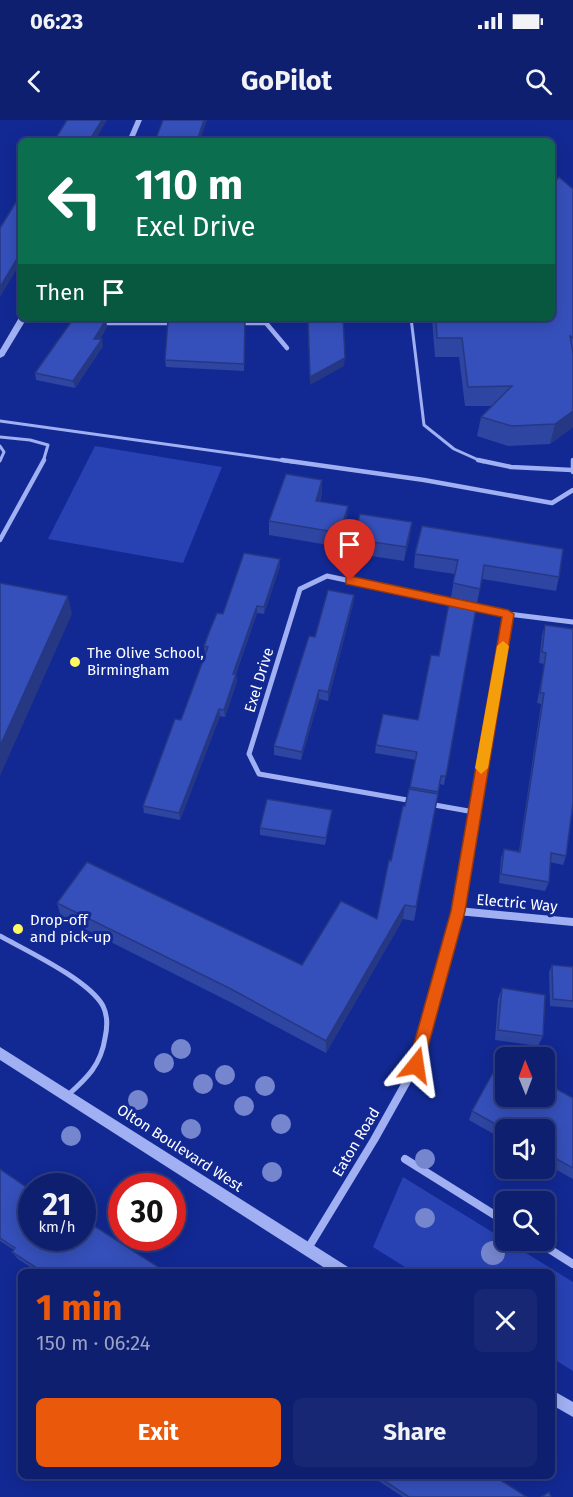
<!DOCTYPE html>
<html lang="en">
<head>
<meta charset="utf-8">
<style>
	:root { --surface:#0e1f6f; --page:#172774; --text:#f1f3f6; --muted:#9ba2c3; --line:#2e3d82; --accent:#ea580c }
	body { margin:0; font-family:"Fira Sans",sans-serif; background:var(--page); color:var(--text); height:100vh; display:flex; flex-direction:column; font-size:22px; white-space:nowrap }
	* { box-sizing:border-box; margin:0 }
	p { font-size:20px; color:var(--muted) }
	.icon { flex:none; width:33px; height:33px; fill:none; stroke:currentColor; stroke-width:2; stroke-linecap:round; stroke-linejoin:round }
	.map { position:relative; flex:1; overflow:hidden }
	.drawer { position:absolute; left:18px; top:1149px; width:537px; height:210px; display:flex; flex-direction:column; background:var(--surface); border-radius:9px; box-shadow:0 3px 15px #0003,0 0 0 2px var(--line) }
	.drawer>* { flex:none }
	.guide { position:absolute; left:18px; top:18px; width:537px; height:183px; border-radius:9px; box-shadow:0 3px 15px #0003,0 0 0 2px var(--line); background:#0b6e4f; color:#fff; overflow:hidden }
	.needle { width:39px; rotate:359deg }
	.tools { position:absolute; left:495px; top:927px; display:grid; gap:12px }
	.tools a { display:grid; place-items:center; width:60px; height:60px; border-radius:9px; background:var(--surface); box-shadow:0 3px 15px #0003,0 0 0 2px var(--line); font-size:30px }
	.speed { position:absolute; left:18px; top:1053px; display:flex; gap:12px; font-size:30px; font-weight:700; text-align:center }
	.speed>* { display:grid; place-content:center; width:78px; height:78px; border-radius:50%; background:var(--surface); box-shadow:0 3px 15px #0003,0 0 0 2px var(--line); line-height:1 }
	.speed small { font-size:15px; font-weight:400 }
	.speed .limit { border:9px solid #d22; background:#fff; color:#111 }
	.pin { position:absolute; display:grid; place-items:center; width:51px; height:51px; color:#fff; margin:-62px -26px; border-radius:50% 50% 50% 0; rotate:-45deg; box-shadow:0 0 6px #0007 }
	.pin .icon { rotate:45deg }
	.me { position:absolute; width:66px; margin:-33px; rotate:15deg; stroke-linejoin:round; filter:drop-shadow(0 0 4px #0008) }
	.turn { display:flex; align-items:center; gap:21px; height:126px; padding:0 18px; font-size:27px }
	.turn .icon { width:78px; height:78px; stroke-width:2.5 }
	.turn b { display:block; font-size:42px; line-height:51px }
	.then { display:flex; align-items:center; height:57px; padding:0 18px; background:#0003; gap:12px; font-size:22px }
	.round { display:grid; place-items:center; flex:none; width:63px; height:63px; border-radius:9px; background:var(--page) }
	.head { display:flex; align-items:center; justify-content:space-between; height:102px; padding:0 18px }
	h1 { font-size:36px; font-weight:700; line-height:45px; color:var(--accent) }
	.cta { display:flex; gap:12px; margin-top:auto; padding:12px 18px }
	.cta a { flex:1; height:69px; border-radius:9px; background:var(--accent); color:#fff; font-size:24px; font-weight:700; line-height:69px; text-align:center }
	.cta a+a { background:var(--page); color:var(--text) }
	.status { display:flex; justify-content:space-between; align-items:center; height:42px; padding:0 30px; background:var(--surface); direction:ltr }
	.status svg { height:16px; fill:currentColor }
	header { display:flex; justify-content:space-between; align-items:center; height:78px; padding:0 18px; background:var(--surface); font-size:27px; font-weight:700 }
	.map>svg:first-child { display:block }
</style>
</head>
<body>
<div class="status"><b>06:23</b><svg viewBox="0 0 49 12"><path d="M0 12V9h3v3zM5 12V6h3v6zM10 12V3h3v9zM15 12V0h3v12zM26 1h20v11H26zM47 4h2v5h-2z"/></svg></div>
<header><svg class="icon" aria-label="back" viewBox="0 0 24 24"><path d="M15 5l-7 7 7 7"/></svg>GoPilot<svg class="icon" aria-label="search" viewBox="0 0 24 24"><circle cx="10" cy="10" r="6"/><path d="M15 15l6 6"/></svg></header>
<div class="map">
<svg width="573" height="1377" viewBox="0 0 573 1377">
	<rect width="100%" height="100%" fill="#122994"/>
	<g fill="#2842b4">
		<polygon points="95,326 222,347 183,443 48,419"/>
		<polygon points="403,1057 573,1162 573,1251 552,1238 552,1152 413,1152 373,1127"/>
	</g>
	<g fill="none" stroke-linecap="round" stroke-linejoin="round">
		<g stroke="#a0b0f2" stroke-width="3">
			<polyline points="411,198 424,305 454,329 483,342"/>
			<polyline points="0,301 293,342"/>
			<polyline points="0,317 30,320 48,325 43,342"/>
			<polyline points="0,326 4,332 0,341"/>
		</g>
		<g stroke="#a0b0f2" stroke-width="4.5">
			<polyline points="282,340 424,360 552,383 573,370"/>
			<polyline points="478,340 511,347 572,350"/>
			<polyline points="573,340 573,352"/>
			<polyline points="0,420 44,340"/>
		</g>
		<path stroke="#a0b0f2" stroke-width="5" d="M0,816C27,831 89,860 103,886C108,896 107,909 105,918C101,945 87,958 68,975"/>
		<g stroke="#a0b0f2" stroke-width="4.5">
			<polyline points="101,203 175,203"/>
			<polyline points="239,203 266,203 273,198"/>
			<polyline points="266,203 287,228"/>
		</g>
		<g stroke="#a0b0f2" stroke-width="5">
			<polyline points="471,486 508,494"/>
			<polyline points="413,681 259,654 249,634 300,469 327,456 455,483"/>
			<polyline points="429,684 474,692"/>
			<polyline points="458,790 508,494 573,502"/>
		</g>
		<g stroke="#a0b0f2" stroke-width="8">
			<polyline points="458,791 573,802"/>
			<polyline points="405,1039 506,1102"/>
			<polyline points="535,1120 573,1144"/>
			<polyline points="307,1130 374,1020 416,945 458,788"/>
		</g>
		<g fill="#a0b0f2" fill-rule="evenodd">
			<polygon points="136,0 142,0 133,21 127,21"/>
			<polygon points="20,196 21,198 27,198 4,236 0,238 0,230"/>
			<polygon points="0,927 348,1147 350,1152 331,1152 0,940"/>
			<polygon points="552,1270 573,1282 573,1297 552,1285"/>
		</g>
	</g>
	<g fill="#7686ce">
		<circle cx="181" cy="929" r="10"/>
		<circle cx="164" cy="943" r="10"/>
		<circle cx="225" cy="955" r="10"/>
		<circle cx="203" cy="964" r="10"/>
		<circle cx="265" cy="966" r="10"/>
		<circle cx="138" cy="980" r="10"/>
		<circle cx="244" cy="986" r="10"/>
		<circle cx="281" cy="1004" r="10"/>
		<circle cx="191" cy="1009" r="10"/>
		<circle cx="71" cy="1016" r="10"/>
		<circle cx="425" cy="1039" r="10"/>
		<circle cx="272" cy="1052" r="10"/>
		<circle cx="425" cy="1098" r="10"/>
		<circle cx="493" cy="1133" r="12"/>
	</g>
	<g fill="#2e45a1">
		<polygon points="573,69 573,307 550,324 508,326 477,316 481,297 492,286 465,286 459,237 435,237 432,198 552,198"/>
		<polygon points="106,200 107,207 100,219 103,226 75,268 36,260 35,253"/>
		<polygon points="245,200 244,251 166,247 165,240"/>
		<polygon points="322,374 320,381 347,400 340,427 269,415 269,401"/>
		<polygon points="410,416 404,441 352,433 353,419"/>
		<polygon points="415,434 559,457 556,471 482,459 477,483 451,477 455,454 414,448"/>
		<polygon points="280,439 280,446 264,494 257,493 236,554 237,561 225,597 220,596 180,700 144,693 143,686 181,600 205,534 204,526 223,494"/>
		<polygon points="354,475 353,484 328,581 319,579 301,640 274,635 274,626 315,517"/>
		<polygon points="477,483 444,665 440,664 414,801 403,799 326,933 232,883 61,797 57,783 302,845 377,799 409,670 416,640 375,633 376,625 418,600 439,536"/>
		<polygon points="545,505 566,736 563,745 550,742 549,762 545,771 499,763 501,738 504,729 519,731 541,584 537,583 544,544 539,543 542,515"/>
		<polygon points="331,697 325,725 260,715 260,708"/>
		<polygon points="552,845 573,847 573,888 550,886 549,852"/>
		<polygon points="502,868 543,916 538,926 495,920 498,879"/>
		<polygon points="573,978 573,1059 544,1043 544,1010 506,1010 506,1021 469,1000 472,991"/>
		<polygon points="0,1049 32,1118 166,1152 38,1152 18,1139 12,1132 14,1130 0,1121"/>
		<polygon points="371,1356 494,1356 527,1377 403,1377"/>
	</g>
	<g fill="#263883">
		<polygon points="102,0 107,0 95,21 89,21"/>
		<polygon points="204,0 207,0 200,21 197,21"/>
		<polygon points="21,132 21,142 0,177 0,167"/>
		<polygon points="106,200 107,207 95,226 94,219"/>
		<polygon points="102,219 103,226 75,268 73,261"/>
		<polygon points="345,238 344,246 310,265 310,257"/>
		<polygon points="573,291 573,307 550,324 555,304"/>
		<polygon points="322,360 322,374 315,395 316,381"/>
		<polygon points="348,386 347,400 340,427 340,413"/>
		<polygon points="412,402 410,416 404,441 406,427"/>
		<polygon points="280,439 280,446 264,494 264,487"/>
		<polygon points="354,475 353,484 328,581 328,572"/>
		<polygon points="68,476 72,494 0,656 0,626"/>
		<polygon points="257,486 257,493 233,561 233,554"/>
		<polygon points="236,554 237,561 225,597 224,590"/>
		<polygon points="319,570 319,579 301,640 302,632"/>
		<polygon points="219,589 220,596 180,700 179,693"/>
		<polygon points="405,785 403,799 326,933 326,921"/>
	</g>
	<g fill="#3650bb" stroke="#263883" stroke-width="1.5">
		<polygon points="67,0 102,0 89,21 54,21"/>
		<polygon points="163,0 204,0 197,21 155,21"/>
		<polygon points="559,57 573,69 573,218 570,216 573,233 573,291 555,304 512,306 481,297 512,266 468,267 462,218 437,218 436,198 552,198 552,65"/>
		<polygon points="21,74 21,132 0,167 0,108"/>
		<polygon points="74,198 93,198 106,200 94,219 102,219 73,261 35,253"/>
		<polygon points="308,198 343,198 345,238 310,257"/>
		<polygon points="168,200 245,200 244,244 165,240"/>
		<polygon points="286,354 322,360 316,381 348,386 340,413 269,401"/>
		<polygon points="360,394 412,402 406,427 353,419"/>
		<polygon points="422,406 563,429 559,457 484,445 480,469 453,463 458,440 415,434"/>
		<polygon points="244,433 280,439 264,487 257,486 233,554 236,554 224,590 219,589 179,693 143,686 175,599 181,600 208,527 204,526 210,510 217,493 223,494"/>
		<polygon points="0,463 68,476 0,626"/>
		<polygon points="328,470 354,475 328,572 319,570 302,632 274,626 309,516 315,517"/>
		<polygon points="450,478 477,483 446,656 441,656 438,672 410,667 417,632 376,625 383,594 418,600 431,535 439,536"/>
		<polygon points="545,505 573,509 573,683 566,736 551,733 549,762 501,754 504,729 520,732 544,573 540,573 546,533 542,532"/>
		<polygon points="409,669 438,674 416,787 405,785 326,921 231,869 57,783 87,742 302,845 341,781 377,799 389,740 391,741 403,686 405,686"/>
		<polygon points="267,679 332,690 326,718 260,708"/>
		<polygon points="552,845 573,847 573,881 553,879"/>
		<polygon points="502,868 545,875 543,916 498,910"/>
		<polygon points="501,938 506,941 506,976 544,976 544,962 573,978 573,1048 544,1032 544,1010 506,1010 472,991"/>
		<polygon points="0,1049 32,1071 32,1118 82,1118 82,1098 166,1152 43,1152 12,1132 15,1128 0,1118"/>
		<polygon points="377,1356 494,1356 527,1377 409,1377"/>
		<polygon points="549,1372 551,1377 541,1377"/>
	</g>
	<polygon fill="#ea580c" stroke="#983908" stroke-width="1.5" points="350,456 508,490 514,494 465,791 423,945 421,950 416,952 410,950 408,945 451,791 502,497 346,464 346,458"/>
	<polygon fill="#f59e0b" points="503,521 509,526 488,648 481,654 475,648 497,526"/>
	<g fill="#fffa62" stroke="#122994" stroke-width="2">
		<circle cx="75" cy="542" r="6"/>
		<circle cx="18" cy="809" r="6"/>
	</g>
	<g text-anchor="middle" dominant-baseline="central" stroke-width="6" stroke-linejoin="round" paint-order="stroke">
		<g font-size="15" fill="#fff" stroke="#122994" text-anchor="start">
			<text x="87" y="533">The Olive School,<tspan x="87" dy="17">Birmingham</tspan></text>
			<text x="30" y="800">Drop-off<tspan x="30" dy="17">and pick-up</tspan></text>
		</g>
		<g font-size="15" fill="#fff" stroke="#122994">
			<text transform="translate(259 560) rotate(-73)">Exel Drive</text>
			<text transform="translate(517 783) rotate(5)">Electric Way</text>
			<text transform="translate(356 1022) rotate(-59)">Eaton Road</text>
			<text transform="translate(180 1028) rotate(33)">Olton Boulevard West</text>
		</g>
	</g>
</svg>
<div class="tools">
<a><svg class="needle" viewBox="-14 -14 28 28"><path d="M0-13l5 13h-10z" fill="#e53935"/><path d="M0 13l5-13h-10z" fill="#9ba2c3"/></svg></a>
<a><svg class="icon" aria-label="sound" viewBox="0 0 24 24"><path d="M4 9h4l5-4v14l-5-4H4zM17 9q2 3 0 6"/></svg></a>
<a><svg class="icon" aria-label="search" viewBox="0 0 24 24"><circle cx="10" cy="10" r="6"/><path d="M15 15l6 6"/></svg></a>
</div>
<div class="speed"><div>21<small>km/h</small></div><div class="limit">30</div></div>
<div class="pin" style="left:350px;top:461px;background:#d93025"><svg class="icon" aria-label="arrive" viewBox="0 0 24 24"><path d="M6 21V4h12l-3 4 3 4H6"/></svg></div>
<svg class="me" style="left:416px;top:945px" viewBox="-20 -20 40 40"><path d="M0-17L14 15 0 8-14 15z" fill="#ea580c" stroke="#fff" stroke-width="4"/></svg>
<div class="guide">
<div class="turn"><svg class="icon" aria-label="left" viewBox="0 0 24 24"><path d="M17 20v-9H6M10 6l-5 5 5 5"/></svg><div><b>110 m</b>Exel Drive</div></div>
<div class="then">Then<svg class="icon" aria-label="arrive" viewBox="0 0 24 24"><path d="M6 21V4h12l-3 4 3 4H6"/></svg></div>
</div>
<section class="drawer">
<div class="head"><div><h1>1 min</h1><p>150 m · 06:24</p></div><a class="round"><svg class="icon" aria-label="close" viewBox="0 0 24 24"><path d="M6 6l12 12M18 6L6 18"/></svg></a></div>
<div class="cta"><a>Exit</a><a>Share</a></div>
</section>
</div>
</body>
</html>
